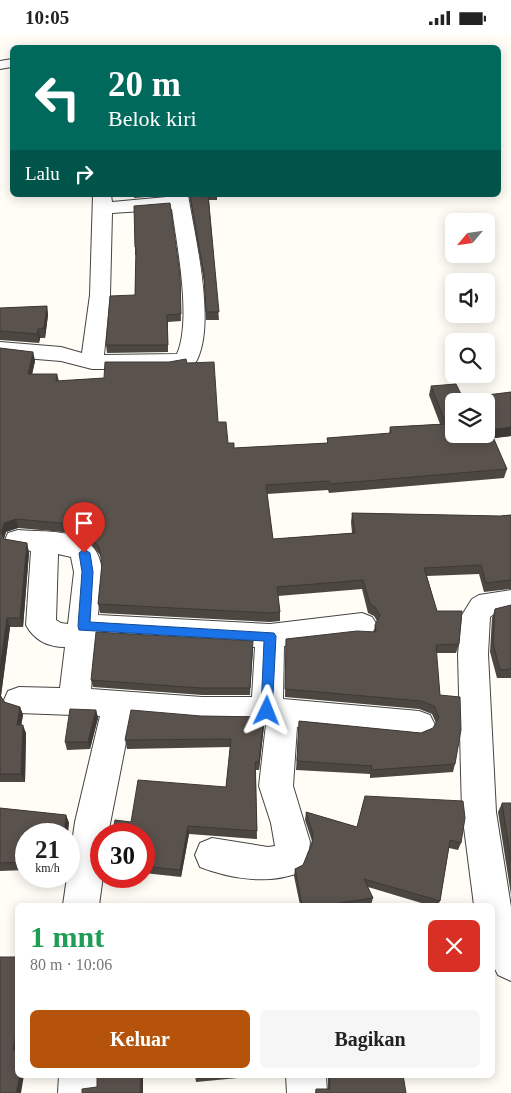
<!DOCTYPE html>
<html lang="id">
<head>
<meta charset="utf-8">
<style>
	:root { --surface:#fff; --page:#f6f6f6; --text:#222; --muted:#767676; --accent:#b45309 }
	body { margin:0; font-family:"Times New Roman",serif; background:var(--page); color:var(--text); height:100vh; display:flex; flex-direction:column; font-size:19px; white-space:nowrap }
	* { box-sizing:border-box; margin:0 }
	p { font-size:16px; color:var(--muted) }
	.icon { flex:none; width:28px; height:28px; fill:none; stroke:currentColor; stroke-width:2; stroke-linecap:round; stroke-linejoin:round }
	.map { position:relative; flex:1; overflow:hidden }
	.sheet { position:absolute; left:15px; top:868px; width:480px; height:175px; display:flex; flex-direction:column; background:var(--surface); border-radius:8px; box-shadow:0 2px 12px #0003 }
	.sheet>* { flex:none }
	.top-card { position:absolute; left:10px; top:10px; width:491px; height:152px; border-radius:8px; box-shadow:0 2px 12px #0003; background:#00695c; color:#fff; overflow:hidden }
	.needle { width:32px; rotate:241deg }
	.tools { position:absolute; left:445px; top:178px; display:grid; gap:10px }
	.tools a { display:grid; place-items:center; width:50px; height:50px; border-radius:8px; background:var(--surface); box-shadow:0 2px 12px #0003; font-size:25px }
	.speed { position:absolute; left:15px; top:788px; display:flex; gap:10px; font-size:25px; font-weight:700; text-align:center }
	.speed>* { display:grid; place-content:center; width:65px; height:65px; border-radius:50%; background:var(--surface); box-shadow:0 2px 12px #0003; line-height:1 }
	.speed small { font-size:12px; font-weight:400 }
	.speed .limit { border:8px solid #d22; background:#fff; color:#111 }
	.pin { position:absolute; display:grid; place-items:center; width:42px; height:42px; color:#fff; margin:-51px -21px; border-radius:50% 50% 50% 0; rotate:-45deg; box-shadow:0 0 5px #0007 }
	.pin .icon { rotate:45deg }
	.me { position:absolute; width:55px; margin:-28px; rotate:2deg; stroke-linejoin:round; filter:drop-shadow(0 0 4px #0008) }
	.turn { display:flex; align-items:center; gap:18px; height:105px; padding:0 15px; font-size:22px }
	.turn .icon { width:65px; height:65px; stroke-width:2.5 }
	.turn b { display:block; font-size:35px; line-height:42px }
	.then { display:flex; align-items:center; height:48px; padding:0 15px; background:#0003; gap:10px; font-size:19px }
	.round { display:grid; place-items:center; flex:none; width:52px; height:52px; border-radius:8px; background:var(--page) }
	.overview { display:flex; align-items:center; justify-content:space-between; height:85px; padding:0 15px }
	h1 { font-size:30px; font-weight:800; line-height:38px; color:#1e9e55 }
	.button { display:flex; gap:10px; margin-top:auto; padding:10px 15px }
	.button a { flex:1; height:58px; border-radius:8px; background:var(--accent); color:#fff; font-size:20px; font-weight:800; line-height:58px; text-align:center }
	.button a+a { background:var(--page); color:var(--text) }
	.status { display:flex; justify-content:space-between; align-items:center; height:35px; padding:0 25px; background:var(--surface); direction:ltr }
	.status svg { height:14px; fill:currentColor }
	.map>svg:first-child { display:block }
</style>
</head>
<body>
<div class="status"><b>10:05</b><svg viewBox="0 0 49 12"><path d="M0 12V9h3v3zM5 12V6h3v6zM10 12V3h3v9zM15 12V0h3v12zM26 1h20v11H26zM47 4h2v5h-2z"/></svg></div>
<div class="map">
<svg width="511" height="1058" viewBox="0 0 511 1058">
	<rect width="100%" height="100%" fill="#fffdf5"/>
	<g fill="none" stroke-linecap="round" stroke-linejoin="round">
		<defs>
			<g id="minor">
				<polygon points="12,24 12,32 0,34 0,26"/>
				<path d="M93,160H111L112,167L188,160C195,202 218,295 194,330L170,334H92L61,326L0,321V307L61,312L82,318L90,260ZM172,174C177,211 192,285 177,319L104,320L110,260L112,178Z"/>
				<path d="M18,495C52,498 99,491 102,537C103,551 99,566 98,580L270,589L362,578L372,582L377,590L372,598L362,602L284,611L283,664L419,676L430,680L435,690L430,700L419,704L297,692L293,751L310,807L309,816L301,837C269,850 231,844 200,832L195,820L200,808L212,803L268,812L275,811L271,788L259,751L266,689L202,688L131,682L108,799H101L103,841L99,870H63L75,787L100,681L19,678L8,674L4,665L8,656L19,652L60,653L65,612C48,612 34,605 26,590L31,516L8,512L5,505L8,498ZM58,519L71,522L74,537L68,589L61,588L56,585ZM96,603L255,612L252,662H202L91,654Z"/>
				<polygon points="511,555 511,577 494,579 490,582 488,619 496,777 511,872 511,946 498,940 492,928 492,870 474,870 462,777 458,619 462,580 472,564 479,560"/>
				<polygon points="59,1040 99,1040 98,1058 58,1058"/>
				<polygon points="286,1040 326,1040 327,1058 287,1058"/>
			</g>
		</defs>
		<use href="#minor" stroke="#444" stroke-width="2"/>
		<use href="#minor" fill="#fff" fill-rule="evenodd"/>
	</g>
	<g fill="#4d4742">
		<polygon points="134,160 171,160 134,163"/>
		<polygon points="189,160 217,160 217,165 209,165 219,285 206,285 204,247"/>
		<polygon points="134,171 180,240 181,286 168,287 168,317 107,318 106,310 135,260 136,220 135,220 135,212"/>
		<polygon points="47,271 48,280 45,303 40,303 39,308 0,305 0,273"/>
		<polygon points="0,313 33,317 35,326 32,339 57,339 59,346 104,343 187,328 218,387 228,408 234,413 327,408 327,403 389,399 390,392 440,389 429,360 431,351 463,363 511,357 511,401 493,403 507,434 504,443 329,458 328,455 267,459 273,504 352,498 351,487 352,478 500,481 511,480 511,554 484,557 479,539 427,541 437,576 459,609 456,618 436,618 440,660 455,729 453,737 370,743 370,739 296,735 299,686 421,698 433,693 436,688 432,679 419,674 285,662 286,604 374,597 375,590 377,586 374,581 368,578 362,554 278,561 280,577 280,586 270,587 100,578 98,569 102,528 101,521 88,506 86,498 73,498 18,493 6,497 4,504 27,508 29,518 23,592 10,592 1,661 4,667 20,672 23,680 21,690 26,698 25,747 0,747"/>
		<polygon points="511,570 511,643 497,643 490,617 492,583 495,574"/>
		<polygon points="253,614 250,660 202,660 93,652 91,645"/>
		<polygon points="96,675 98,683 90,714 67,715 65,707"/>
		<polygon points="201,681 264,682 264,691 259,735 256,735 257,804 189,799 181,842 144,838 144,799 131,787 226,752 230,712 127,714 125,705"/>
		<polygon points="365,761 461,808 458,815 449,813 440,866 438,870 428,870 368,852 373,863 371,870 300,870 294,841 295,834 303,830 312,806 305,785 306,777 357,792"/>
		<polygon points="502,768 511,768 511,860 498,777"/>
		<polygon points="0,773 66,780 69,788 26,799 26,835 0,836"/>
		<polygon points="195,1040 268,1040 196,1047"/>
		<polygon points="328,1040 403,1040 406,1058 315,1058 316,1054 328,1054"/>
	</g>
	<g fill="#3f3936">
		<polygon points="47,271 48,280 45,303 44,293"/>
		<polygon points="38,294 40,303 39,308 37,299"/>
		<polygon points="33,317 35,326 30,349 28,339"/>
		<polygon points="511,392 511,401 487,404 490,395"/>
		<polygon points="16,484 18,493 6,497 3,506 1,497 4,488"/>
		<polygon points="27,508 29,518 23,592 20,583"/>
		<polygon points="7,583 10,592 0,668 0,634"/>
		<polygon points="20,672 23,680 20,698 17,690"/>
		<polygon points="96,675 98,683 90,714 88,707"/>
		<polygon points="264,682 264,691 259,735 259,726"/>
		<polygon points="23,690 26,698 25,747 21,739"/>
		<polygon points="66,780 69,788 68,799 64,799"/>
		<polygon points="188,791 189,799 181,842 180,835"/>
		<polygon points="18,987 18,1015 13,1015"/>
		<polygon points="20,1040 24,1040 21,1058 16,1058"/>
		<polygon points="141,1040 143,1040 143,1058 140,1058"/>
	</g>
	<g fill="#5a524d" stroke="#3f3936" fill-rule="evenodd">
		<polygon points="190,160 208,160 219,277 206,277 204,240"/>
		<polygon points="170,168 180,240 181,279 167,280 168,310 106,310 110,261 135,260 136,212 135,212 134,171"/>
		<polygon points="47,271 44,293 38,294 37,299 0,296 0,273"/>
		<path d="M0,313L33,317L28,339H57L56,346L104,343L105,327H169L186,324L187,328L214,327L218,387H226L228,408H234V413L328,408L327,403L391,398L390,392L446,389L431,351L456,349L463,363L511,357V392L490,395L507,434L330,449L329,446L266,450L273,504L355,498L352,478L500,481L511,480V545L486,548L481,530L424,533L437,576H462L459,609L436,610L440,660L460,662L461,695L455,729L371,735L372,731L297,726L299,686L421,698L433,693L439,682L434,671L421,666L285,654L286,604L357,596L376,597L375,590L380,580L375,572L370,569L363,545L277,552L280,577L270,578L98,569L102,528L99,512L86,496V488L71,489L16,484L4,488L1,497L4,504L27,508L20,583H7L0,634ZM454,366H486V399H454Z"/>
		<polygon points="511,570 511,634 500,635 493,608 495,574"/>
		<polygon points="96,597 253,606 250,653 201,653 91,645"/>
		<polygon points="0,660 4,667 20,672 17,690 23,690 21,739 0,739"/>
		<polygon points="70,674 96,675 88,707 65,707"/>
		<polygon points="131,675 201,681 264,682 259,726 255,727 257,796 188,791 180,835 144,831 144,799 112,799 115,785 131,787 138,745 226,752 231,704 125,705"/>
		<polygon points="365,761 463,766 465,783 461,808 450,805 440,866 364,844 373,863 327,870 302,870 295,834 303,830 312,809 313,799 306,777 357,792"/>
		<polygon points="502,768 511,768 511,826"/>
		<polygon points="0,773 66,780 64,799 26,799 26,827 0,828"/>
		<polygon points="0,922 18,922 18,987 13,1015 18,1015 18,1040 20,1040 16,1058 0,1058"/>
		<polygon points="97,1040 141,1040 140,1058 82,1058 82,1054 97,1052"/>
		<polygon points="195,1040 208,1040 195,1041"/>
		<polygon points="329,1040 403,1040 406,1058 316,1058 316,1054 330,1054"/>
	</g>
	<polygon fill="#1a73e8" stroke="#114b97" points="84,514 90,518 93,537 90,587 274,598 276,601 272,680 267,682 261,676 264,606 79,595 78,591 82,537 79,518"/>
</svg>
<div class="tools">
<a><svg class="needle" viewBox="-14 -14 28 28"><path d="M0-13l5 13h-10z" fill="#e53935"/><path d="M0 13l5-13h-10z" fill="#767676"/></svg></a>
<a><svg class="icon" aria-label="sound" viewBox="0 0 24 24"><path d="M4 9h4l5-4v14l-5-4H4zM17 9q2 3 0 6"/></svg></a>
<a><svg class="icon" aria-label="search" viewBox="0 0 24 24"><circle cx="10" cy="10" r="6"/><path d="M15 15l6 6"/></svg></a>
<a><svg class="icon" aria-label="layers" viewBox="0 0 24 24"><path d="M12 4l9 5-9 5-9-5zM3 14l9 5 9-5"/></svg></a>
</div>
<div class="speed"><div>21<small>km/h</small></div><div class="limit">30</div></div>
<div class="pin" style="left:84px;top:518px;background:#d93025"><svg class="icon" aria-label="arrive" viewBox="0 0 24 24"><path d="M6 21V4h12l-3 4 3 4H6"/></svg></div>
<svg class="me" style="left:267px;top:676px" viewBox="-20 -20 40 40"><path d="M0-17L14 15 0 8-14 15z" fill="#1a73e8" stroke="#fff" stroke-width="4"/></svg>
<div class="top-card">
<div class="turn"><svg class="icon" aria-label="left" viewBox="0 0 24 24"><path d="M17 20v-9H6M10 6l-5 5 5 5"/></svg><div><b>20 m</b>Belok kiri</div></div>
<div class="then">Lalu<svg class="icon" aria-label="right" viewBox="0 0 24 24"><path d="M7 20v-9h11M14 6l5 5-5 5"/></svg></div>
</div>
<section class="sheet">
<div class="overview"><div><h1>1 mnt</h1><p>80 m · 10:06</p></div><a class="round" style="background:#d93025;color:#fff"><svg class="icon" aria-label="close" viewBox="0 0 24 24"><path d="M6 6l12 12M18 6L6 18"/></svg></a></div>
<div class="button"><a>Keluar</a><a>Bagikan</a></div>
</section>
</div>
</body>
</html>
